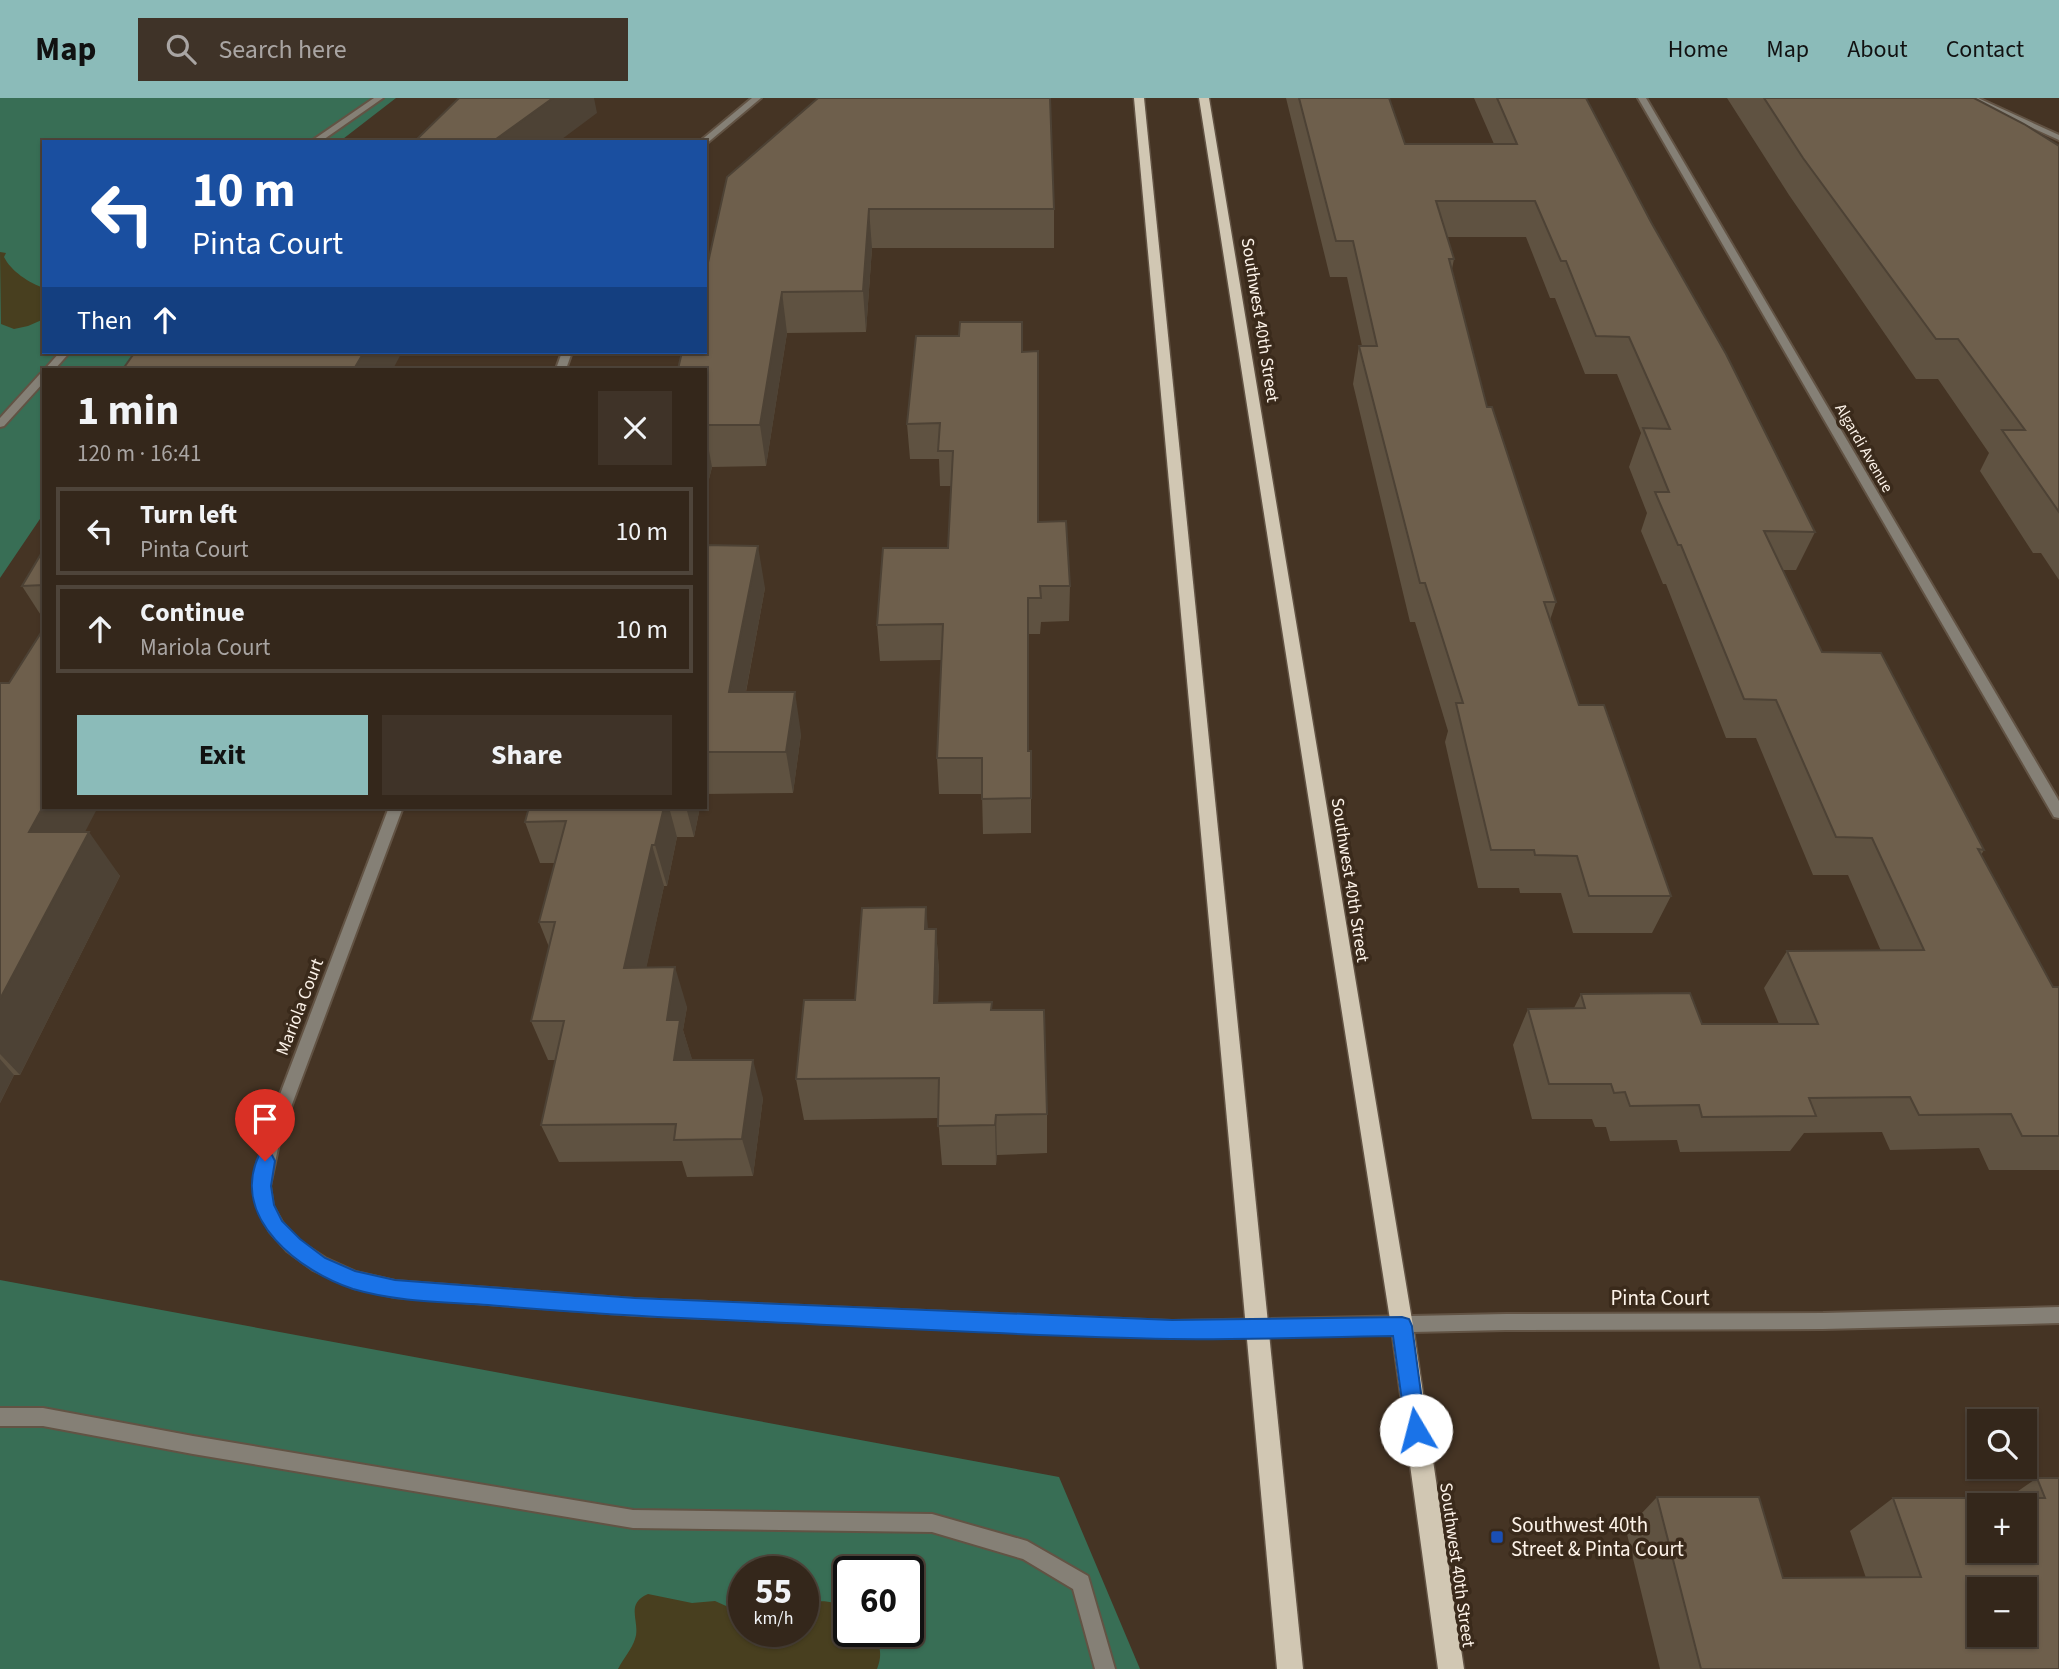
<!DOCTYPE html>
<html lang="en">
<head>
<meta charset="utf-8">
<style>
	:root { --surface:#34271b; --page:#3f3328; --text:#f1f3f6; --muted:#a9a5a3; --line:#4e443a; --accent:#8bbbb9 }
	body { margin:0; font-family:"Source Sans 3",sans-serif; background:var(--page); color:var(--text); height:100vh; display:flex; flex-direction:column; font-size:26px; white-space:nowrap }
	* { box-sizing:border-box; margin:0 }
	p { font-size:23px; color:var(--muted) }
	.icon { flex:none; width:38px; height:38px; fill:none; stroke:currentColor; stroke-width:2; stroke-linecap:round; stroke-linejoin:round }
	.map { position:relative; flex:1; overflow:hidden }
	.sheet { position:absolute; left:42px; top:270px; width:665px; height:441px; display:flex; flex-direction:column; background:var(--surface); border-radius:0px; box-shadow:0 2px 5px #0004,0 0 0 2px var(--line) }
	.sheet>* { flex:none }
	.guide { position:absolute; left:42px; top:42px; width:665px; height:214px; border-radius:0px; box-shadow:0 2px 5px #0004,0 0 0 2px var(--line); background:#1a4fa0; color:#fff; overflow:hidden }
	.fabs { position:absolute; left:1967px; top:1311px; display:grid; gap:14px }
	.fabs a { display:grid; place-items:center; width:70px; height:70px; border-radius:0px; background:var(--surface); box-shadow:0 2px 5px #0004,0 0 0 2px var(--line); font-size:35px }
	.speed { position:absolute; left:728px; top:1458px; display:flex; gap:14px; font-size:35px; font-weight:700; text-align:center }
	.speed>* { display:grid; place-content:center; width:91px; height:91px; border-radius:50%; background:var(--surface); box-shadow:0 2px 5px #0004,0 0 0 2px var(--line); line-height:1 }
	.speed small { font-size:18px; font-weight:400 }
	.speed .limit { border:4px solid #111; border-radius:10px; background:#fff; color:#111 }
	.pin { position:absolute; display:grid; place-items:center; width:60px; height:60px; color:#fff; margin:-72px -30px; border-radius:50% 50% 50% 0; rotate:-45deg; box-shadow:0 0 7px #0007 }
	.pin .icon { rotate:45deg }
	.me { position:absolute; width:77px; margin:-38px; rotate:352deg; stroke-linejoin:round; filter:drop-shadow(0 0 5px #0008) }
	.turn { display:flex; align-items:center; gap:24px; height:147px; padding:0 35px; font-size:32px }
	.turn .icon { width:91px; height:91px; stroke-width:2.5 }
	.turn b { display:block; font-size:49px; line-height:60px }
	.then { display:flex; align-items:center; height:66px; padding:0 35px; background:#0003; gap:14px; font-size:26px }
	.round { display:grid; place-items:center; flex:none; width:74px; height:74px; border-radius:0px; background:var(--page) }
	.head { display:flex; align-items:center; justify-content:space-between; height:119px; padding:0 35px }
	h1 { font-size:42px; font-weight:700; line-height:52px }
	.primary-button { display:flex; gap:14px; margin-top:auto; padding:14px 35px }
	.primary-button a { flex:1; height:80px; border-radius:0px; background:var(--accent); color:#111; font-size:28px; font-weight:700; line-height:80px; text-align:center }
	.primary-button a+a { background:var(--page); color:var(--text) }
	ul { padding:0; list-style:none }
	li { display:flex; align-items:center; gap:21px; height:88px; margin:0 14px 10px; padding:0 21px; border:4px solid var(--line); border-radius:0px }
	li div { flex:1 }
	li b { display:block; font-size:26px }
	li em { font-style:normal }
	header { display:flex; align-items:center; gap:42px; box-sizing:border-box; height:98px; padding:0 35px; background:var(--accent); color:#111 }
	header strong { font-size:33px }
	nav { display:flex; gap:38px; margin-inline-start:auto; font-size:24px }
	.search { width:490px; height:63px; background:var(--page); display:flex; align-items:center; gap:18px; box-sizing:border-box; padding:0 24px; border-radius:0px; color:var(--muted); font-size:26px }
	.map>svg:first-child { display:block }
</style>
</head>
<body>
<header>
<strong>Map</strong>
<div class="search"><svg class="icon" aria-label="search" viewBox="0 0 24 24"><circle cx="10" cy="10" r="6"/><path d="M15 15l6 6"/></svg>Search here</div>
<nav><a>Home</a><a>Map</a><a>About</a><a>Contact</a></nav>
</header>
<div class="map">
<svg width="2059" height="1571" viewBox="0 0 2059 1571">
	<rect width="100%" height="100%" fill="#453424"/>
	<g fill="#386e55" fill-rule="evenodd">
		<polygon points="0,0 396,0 339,44 44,44 44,254 154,254 142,271 44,271 44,415 0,480"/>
		<path d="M0,1182L1059,1379L1140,1571H0ZM744,1474H803V1533H744ZM849,1474H908V1533H849Z"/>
	</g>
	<g fill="#483f1f">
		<path d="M0,154L6,155L4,159C11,173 29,185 44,190V221L28,228L14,231L1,226Z"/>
		<path d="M648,1496L692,1505L715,1503L744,1516V1533H803V1506C821,1501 832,1503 849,1510V1533H872C880,1546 883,1556 877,1571H618C623,1561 632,1551 635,1541C641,1524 624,1506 648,1496Z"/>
	</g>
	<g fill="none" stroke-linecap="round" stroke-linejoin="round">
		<defs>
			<g id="lane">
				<polygon points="374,0 383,0 320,44 310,44"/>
				<polygon points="60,254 70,254 55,271 45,271"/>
				<polygon points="44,275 44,284 4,328 0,329 0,320 40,276"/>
				<polygon points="0,1310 43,1310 193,1338 633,1412 932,1416 1027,1443 1088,1478 1115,1571 1095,1571 1073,1491 1023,1461 932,1434 633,1430 193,1356 43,1328 0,1328"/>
			</g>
			<g id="street">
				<polygon points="752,0 761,0 706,46 699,44"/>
				<polygon points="1638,0 1646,0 2059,703 2059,720 2054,719"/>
				<polygon points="1967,0 1978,0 2059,37 2059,42"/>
				<polygon points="562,254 572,254 566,271 556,271"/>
				<polygon points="389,709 403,709 281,1036 270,1088 273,1108 282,1124 299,1143 325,1160 356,1174 395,1183 635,1201 1172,1223 1506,1216 1823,1215 2059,1209 2059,1225 1823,1231 1506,1232 1172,1239 635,1217 395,1199 354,1190 313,1172 287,1153 270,1134 257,1109 254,1088 265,1036"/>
			</g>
			<g id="primary">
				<polygon points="1134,0 1144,0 1303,1571 1277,1571"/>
				<polygon points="1199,0 1209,0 1413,1228 1464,1571 1438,1571 1391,1228"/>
			</g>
		</defs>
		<use href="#lane" stroke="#625344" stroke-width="4"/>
		<use href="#street" stroke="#625344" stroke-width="4"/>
		<use href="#primary" stroke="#625344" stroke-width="3"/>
		<use href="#lane" fill="#858076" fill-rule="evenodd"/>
		<use href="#street" fill="#858076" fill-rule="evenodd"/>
		<use href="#primary" fill="#d1c7b3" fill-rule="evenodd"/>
	</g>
	<g fill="#5f5241">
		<polygon points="1286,0 1389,0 1405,46 1494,46 1474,0 1586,0 1815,434 1796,472 1783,472 1822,554 1984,752 1981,757 2053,889 2059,889 2059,1072 1989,1072 1979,1050 1890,1052 1882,1034 1804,1035 1790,1053 1680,1054 1677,1042 1610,1043 1606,1029 1595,1029 1592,1021 1532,1021 1513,947 1528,911 1574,910 1581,896 1702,926 1779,926 1764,890 1787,853 1881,853 1848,777 1813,777 1756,640 1726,640 1666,486 1663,486 1641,433 1647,415 1629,369 1641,335 1617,276 1585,276 1555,200 1550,200 1526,139 1447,139 1454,161 1452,171 1487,309 1556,504 1550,522 1579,607 1671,798 1652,835 1573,835 1561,795 1520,795 1519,790 1478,790 1445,644 1448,633 1415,524 1410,524 1353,286 1359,248 1362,248 1347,179 1330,179"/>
		<polygon points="1727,0 1974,0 2059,48 2059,482 2041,455 2033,455 1980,373 1989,355 1938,281 1916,281 1789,97"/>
		<polygon points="727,79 1054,111 1054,150 872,150 866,234 787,235 766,368 712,369 705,397 705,254"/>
		<polygon points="1022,254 1038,424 1070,488 1069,523 1041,524 1040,536 1028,536 1028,653 1031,700 1031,735 983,736 982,696 939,696 937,660 941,562 880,563 877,527 948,450 951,388 940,388 939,361 910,361 907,326"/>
		<polygon points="705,447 765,490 746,594 801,636 793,695 705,696"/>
		<polygon points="44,451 44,522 22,488"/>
		<polygon points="0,585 9,585 85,734 120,778 20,977 14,977 0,1005"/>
		<polygon points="529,709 700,709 694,739 677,739 667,788 664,788 646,870 687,909 683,932 692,962 763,1000 753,1078 687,1079 682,1063 559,1064 541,1027 555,962 548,962 531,923 549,849 539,824 555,765 540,765 525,724"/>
		<polygon points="928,831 936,831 939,874 938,905 992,904 992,912 1047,1016 1047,1055 997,1057 996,1067 942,1067 938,1020 804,1022 796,981 855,902"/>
		<polygon points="2037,1380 2059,1380 2059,1571 1660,1571 1626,1432 1657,1399 1783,1480 1866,1480 1850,1433 1893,1400 2008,1400"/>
	</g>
	<g fill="#4d4235">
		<polygon points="548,0 594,0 597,15 558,44 492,44"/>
		<polygon points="869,111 872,150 866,234 863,193"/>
		<polygon points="782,194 787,235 766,368 760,327"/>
		<polygon points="364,254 402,254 393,271 354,271"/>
		<polygon points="705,331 712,369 705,397"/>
		<polygon points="758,448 765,490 738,636 729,594"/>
		<polygon points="795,594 801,636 793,695 786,654"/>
		<polygon points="44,707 44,709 98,709 62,778 29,734"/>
		<polygon points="664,709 669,709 677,739 667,788 655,747"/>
		<polygon points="686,709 700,709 694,739"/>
		<polygon points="89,734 120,778 20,977 0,956 0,901"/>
		<polygon points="652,747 664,788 638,909 624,870"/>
		<polygon points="926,809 930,852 925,831"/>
		<polygon points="936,831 939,874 937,947 934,905"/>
		<polygon points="675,869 687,909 683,932 692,961 686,1000 674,962 667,922"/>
		<polygon points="0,961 14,977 0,1005"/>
		<polygon points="753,962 763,1000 753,1078 742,1041"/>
		<polygon points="996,1017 997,1057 996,1067 995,1027"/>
	</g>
	<g fill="#6e5f4c" stroke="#4d4235" stroke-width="2" fill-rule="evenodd">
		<polygon points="459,0 553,0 492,44 414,44"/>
		<polygon points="818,0 1050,0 1054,111 869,111 863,193 782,194 760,327 705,327 705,271 678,271 682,254 705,254 705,178 727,79"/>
		<polygon points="1299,0 1389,0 1405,46 1517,46 1497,0 1586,0 1651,124 1726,256 1815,434 1764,433 1822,554 1881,555 1984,752 1978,751 2053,889 2059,889 2059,1038 2022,1038 2011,1016 1919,1017 1910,999 1809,1000 1816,1018 1702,1019 1699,1007 1630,1008 1625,994 1614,995 1611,986 1549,986 1528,911 1585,910 1581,896 1690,895 1702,926 1818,926 1787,853 1924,852 1872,740 1836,739 1776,602 1744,601 1681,447 1678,447 1655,394 1669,394 1643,330 1670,331 1629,239 1596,238 1566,163 1561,163 1535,103 1436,103 1454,161 1449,161 1487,309 1492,309 1556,504 1544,504 1579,607 1604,607 1671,798 1589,798 1577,758 1535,757 1534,752 1491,752 1456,605 1463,605 1425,485 1420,485 1359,248 1377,248 1353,143 1336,143"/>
		<polygon points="1764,0 1974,0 2024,26 2059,48 2059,414 2002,332 2025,332 1958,241 1936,241 1803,60"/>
		<polygon points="960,224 1022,224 1022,254 1038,253 1038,424 1066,423 1070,488 1040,488 1041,500 1028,500 1028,653 1031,653 1031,700 982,701 982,660 937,660 943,526 877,527 883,450 948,450 953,353 938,353 940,325 907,326 916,238 959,238"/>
		<polygon points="135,254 364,254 354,271 123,271"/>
		<polygon points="705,447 758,448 729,594 795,594 786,654 705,654"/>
		<polygon points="44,451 44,487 22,488"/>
		<polygon points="44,530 44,707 29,734 89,734 0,901 0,585 9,585"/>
		<polygon points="529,709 664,709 655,747 652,747 624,870 675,869 667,922 680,922 674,962 753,962 742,1041 674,1042 676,1026 541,1027 564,923 531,923 555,824 539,824 566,723 525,724"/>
		<polygon points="926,809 925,831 936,831 934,905 992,904 991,912 1044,912 1047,1016 996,1017 995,1027 938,1028 939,980 796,981 804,902 855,902 862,810"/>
		<path d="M2037,1380H2059V1571H1701L1657,1399H1759L1783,1480L1921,1479L1893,1400H2045ZM1979,1407H2025V1452H1979ZM1979,1491H2025V1536H1979Z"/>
	</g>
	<path fill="#1a73e8" stroke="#114b97" stroke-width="2" d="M265,1055L272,1057L275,1063L271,1088L274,1107L282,1123L300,1141L325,1160L355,1173L395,1182L635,1200L1172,1222L1402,1219L1409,1221L1412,1228L1426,1332L1423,1340L1416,1343L1409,1340L1406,1332L1393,1238C1319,1239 1245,1242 1171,1241C1015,1238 859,1228 703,1221C631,1218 559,1213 488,1207C443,1204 397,1204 353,1191C301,1174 229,1121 259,1057Z"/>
	<rect fill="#1a4fb4" stroke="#3a2a1b" stroke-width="2.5" x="1490" y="1432" width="14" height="14" rx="3.5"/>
	<g text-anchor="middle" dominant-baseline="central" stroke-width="7" stroke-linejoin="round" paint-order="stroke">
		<g font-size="16" fill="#fdf3e9" stroke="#3a2a1b">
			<text transform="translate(1864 350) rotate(60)">Algardi Avenue</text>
		</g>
		<g font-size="18" fill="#fdf3e9" stroke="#3a2a1b">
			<text transform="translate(1260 222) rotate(81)">Southwest 40th Street</text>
			<text transform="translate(1350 782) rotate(81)">Southwest 40th Street</text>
			<text transform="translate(300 909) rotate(-69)">Mariola Court</text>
			<text transform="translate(1457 1467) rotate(82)">Southwest 40th Street</text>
		</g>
		<g font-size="21" fill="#fdf3e9" stroke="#3a2a1b">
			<text x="1660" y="1200">Pinta Court</text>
		</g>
		<g font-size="21" fill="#fdf3e9" stroke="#3a2a1b" text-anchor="start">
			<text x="1511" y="1427">Southwest 40th<tspan x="1511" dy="24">Street &amp; Pinta Court</tspan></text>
		</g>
	</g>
</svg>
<div class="fabs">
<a><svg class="icon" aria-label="search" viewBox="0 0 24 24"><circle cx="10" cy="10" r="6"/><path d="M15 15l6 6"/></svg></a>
<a>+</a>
<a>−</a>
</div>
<div class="speed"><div>55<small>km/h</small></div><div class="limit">60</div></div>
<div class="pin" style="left:265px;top:1063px;background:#d93025"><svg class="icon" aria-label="arrive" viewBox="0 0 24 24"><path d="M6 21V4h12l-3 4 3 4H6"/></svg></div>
<svg class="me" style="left:1416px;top:1332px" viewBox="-20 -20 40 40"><circle r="19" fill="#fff"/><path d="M0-13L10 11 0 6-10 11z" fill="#1a73e8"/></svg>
<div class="guide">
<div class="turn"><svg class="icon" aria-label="left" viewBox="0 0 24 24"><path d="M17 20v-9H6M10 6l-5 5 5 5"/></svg><div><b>10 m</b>Pinta Court</div></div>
<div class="then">Then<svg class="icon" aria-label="ahead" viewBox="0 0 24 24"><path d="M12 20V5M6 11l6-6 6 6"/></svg></div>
</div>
<section class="sheet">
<div class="head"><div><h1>1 min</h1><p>120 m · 16:41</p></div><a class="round"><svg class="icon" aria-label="close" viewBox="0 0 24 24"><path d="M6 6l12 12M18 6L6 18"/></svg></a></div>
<ul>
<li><svg class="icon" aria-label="left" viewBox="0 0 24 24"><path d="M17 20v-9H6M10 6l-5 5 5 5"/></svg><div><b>Turn left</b><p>Pinta Court</p></div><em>10 m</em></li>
<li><svg class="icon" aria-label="ahead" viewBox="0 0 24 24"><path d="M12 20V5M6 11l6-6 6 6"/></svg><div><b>Continue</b><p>Mariola Court</p></div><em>10 m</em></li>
</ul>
<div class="primary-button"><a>Exit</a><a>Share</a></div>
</section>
</div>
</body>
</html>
